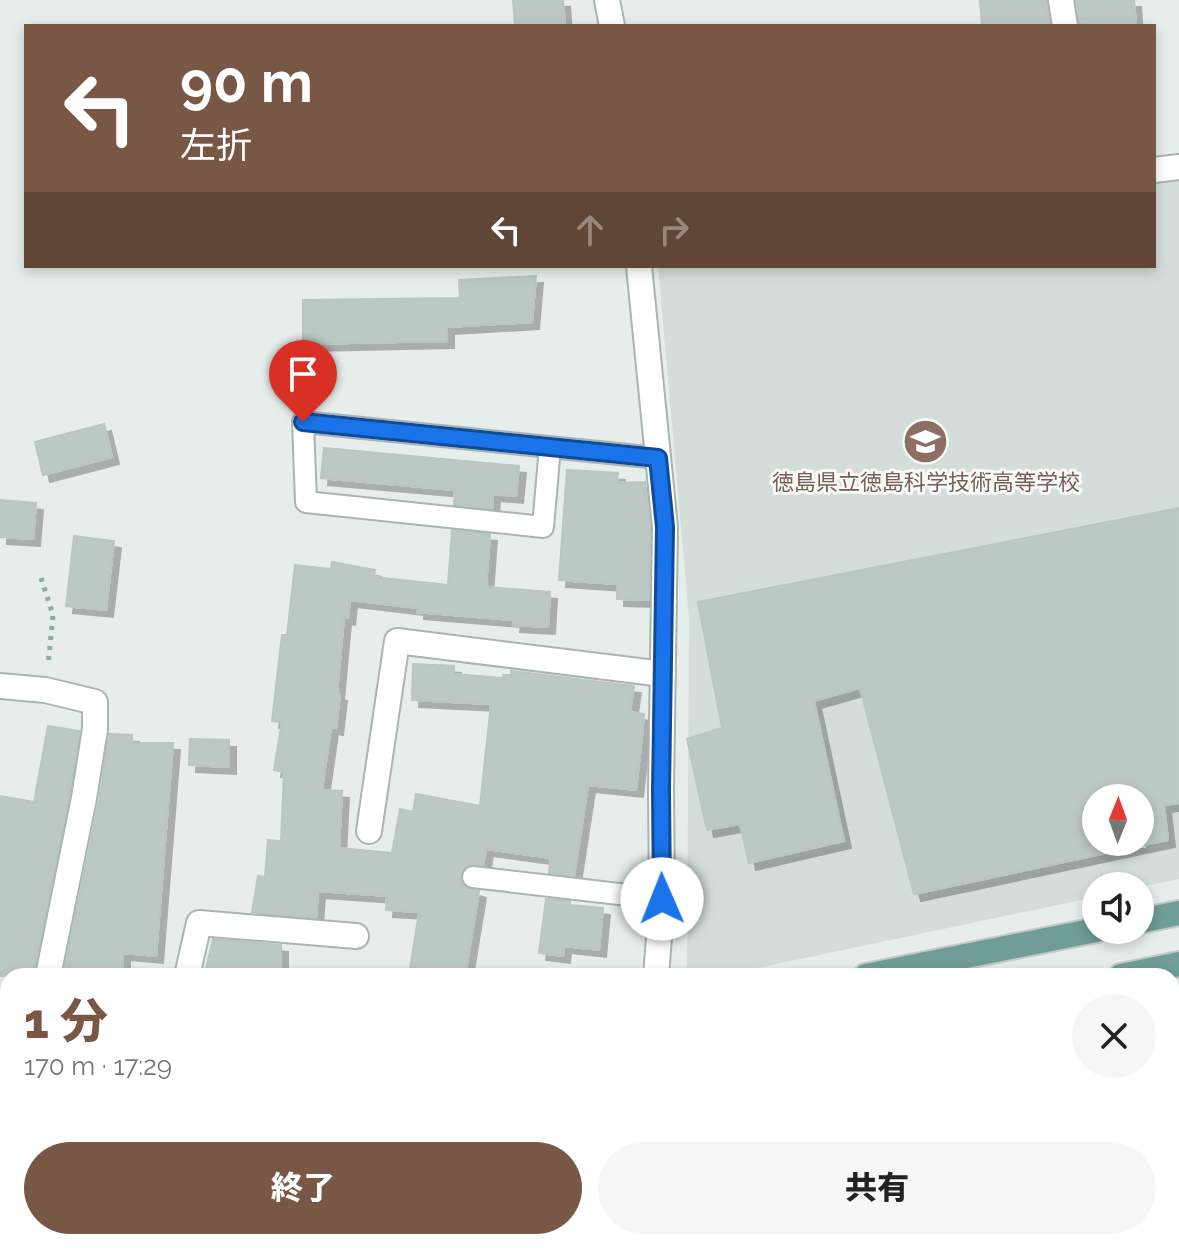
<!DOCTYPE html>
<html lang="ja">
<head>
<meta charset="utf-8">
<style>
	:root { --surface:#fff; --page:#f6f6f6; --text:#222; --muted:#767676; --accent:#785845 }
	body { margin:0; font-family:Raleway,"Noto Sans JP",sans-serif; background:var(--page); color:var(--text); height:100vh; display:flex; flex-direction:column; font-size:30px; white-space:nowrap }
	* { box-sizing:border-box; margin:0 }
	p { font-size:26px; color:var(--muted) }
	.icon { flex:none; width:44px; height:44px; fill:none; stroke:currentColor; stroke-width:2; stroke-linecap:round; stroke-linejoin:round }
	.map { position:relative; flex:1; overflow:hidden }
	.details { position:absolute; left:0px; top:968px; width:1180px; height:282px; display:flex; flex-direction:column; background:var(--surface); border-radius:24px 24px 0 0; box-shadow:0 4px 12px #0003 }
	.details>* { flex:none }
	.guide { position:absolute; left:24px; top:24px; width:1132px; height:244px; border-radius:0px; box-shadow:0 4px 12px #0003; background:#785845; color:#fff; overflow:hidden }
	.needle { width:52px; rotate:1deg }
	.tools { position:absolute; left:1082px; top:784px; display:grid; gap:16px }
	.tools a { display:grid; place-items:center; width:72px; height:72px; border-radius:50%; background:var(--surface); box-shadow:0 4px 12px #0003; font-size:40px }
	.pin { position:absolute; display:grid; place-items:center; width:68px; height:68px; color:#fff; margin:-82px -34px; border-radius:50% 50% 50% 0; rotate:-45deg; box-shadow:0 0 8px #0007 }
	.pin .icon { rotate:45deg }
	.me { position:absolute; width:88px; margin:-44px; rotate:359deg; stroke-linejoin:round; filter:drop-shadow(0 0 6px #0008) }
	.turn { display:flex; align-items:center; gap:28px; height:168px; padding:0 24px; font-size:36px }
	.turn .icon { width:104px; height:104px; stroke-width:2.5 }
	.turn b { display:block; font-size:56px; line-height:68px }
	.lanes { display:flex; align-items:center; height:76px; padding:0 24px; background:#0003; justify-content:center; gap:40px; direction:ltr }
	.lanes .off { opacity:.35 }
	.round { display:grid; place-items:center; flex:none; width:84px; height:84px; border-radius:42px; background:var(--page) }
	.summary { display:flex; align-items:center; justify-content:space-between; height:136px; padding:0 24px }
	h1 { font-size:48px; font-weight:800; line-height:60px; color:var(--accent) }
	.primary-button { display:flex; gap:16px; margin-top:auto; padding:16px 24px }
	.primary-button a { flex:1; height:92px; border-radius:48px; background:var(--accent); color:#fff; font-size:32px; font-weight:800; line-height:92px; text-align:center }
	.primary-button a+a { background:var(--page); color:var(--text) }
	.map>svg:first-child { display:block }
</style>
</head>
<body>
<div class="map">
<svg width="1179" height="1249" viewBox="0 0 1179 1249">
	<defs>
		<filter id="shadow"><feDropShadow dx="7" dy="7" stdDeviation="0" flood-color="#0004"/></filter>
	</defs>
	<rect width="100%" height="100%" fill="#e6edeb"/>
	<path fill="#d4ddda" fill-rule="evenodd" d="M1179,175V879L1140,887L1096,886V897L719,976H687L689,617L658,266H1154V177ZM1096,798H1140V842H1096Z"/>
	<g fill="#bcc8c4" stroke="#b9c6c3" stroke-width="2" fill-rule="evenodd" filter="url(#shadow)">
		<polygon points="513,0 563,0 565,26 515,26"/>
		<polygon points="980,0 1046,0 1050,26 982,26"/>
		<polygon points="1076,0 1134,0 1136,26 1080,26"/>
		<polygon points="536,276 532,322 447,327 447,341 303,344 303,300 460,298 459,280"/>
		<polygon points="104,424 112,457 43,475 35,442"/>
		<polygon points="324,448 519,466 516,496 493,494 492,509 454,505 455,490 321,478"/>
		<polygon points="567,470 618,473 617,483 645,482 650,528 649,600 617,599 617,584 559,580"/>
		<polygon points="0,500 36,503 33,539 0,537"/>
		<path d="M1179,508V803L1164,805L1168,840L914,894L860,688L814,701L844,841L749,863L740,824L707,830L687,739L722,728L698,602ZM1096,798H1140V842H1096Z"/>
		<polygon points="452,530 490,534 486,587 550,592 548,627 513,625 514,620 417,612 417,608 350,600 348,618 344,617 337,693 340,694 336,728 331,727 322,790 342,791 339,848 392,853 400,809 413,812 416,794 480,806 491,704 412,700 413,664 454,666 454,674 503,678 503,675 511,675 511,671 634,686 630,712 644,714 642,736 636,790 588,785 574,876 549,873 551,858 486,849 483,865 469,865 460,875 465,887 479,891 465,976 409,976 419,912 386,910 387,896 318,891 316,918 252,912 258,876 265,877 268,840 281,841 284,772 274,770 282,722 272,721 282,635 287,635 295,565 331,569 332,562 375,570 374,577 448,585"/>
		<polygon points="74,536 114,541 106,610 66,606"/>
		<polygon points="48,726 80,731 69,795 33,976 0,976 0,796 34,802"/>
		<polygon points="109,734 132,735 132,743 173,743 156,956 123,953 123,976 63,976 99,801"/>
		<polygon points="190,739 229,740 229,767 189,765"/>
		<polygon points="546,899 570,901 570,905 603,908 599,950 564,946 563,956 539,953"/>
		<polygon points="213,939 281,945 281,974 205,973"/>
	</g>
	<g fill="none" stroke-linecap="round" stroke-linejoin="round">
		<defs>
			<g id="lane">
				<polyline points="550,447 543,527 306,502 303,422 658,458"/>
				<polyline points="473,877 662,899"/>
			</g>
			<g id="street">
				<polyline points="607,0 612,26"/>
				<polyline points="1061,0 1065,26"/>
				<polyline points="1154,170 1179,167"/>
				<polyline points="639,266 665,527 661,790 662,899 656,976"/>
				<polyline points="0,686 45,690 95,702 95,729 84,798 48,976"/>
				<polyline points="369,831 397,641 663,674"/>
				<polyline points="187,976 199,923 356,936"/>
				<polyline points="1172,1013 1175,1040 1179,1180"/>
				<polyline points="596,1249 597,1242"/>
			</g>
			<g id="primary">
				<polyline points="1140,921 1179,913"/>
				<polyline points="866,976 1096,930"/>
				<polyline points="1121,976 1179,964"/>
				<polyline points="0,1150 8,1148"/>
				<polyline points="0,1205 8,1204"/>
			</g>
		</defs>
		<use href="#lane" stroke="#a9b5b2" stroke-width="24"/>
		<use href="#street" stroke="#a9b5b2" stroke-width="28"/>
		<use href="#primary" stroke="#c3c9c8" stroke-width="28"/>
		<polyline stroke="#8bada6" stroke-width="5" stroke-dasharray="4 6" stroke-linecap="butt" points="41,578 53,615 48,665"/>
		<use href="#lane" stroke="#fff" stroke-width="20"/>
		<use href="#street" stroke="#fff" stroke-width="24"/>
		<use href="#primary" stroke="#709d97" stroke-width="24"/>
	</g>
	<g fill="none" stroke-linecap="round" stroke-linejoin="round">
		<defs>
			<polyline id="route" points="303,422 658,458 665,527 661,790 662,899"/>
		</defs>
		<use href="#route" stroke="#114b97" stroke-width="20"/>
		<use href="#route" stroke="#1a73e8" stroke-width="14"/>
	</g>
	<defs>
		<symbol id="school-disc" viewBox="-11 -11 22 22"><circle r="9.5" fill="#8d6e63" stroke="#f7faf9"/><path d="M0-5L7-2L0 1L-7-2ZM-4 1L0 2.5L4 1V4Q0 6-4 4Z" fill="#fff"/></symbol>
	</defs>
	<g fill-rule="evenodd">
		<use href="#school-disc" x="900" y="416" width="51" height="51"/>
	</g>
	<g text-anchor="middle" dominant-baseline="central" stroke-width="6" stroke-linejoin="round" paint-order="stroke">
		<g font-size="22" fill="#785e54" stroke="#f7faf9">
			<text x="926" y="482">徳島県立徳島科学技術高等学校</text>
		</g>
	</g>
</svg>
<div class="tools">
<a><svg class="needle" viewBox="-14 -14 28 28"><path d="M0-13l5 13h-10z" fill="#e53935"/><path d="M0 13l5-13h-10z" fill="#767676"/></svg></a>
<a><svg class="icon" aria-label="sound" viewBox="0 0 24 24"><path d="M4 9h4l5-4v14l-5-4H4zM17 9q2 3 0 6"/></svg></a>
</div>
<div class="pin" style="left:303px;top:422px;background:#d93025"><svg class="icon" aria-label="arrive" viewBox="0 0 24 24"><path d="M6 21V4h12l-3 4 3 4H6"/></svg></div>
<svg class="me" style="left:662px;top:899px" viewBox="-20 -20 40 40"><circle r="19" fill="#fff"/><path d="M0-13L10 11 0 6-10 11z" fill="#1a73e8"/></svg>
<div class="guide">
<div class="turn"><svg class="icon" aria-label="left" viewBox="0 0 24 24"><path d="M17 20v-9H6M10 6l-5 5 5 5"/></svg><div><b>90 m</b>左折</div></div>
<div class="lanes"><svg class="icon" aria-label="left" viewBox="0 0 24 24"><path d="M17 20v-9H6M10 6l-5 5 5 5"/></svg><svg class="icon off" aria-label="ahead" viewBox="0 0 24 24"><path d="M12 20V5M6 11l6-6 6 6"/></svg><svg class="icon off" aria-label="right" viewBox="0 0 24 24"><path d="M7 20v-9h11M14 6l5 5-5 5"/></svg></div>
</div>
<section class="details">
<div class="summary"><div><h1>1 分</h1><p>170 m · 17:29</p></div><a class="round"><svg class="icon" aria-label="close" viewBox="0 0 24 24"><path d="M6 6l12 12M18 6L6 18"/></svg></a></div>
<div class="primary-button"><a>終了</a><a>共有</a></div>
</section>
</div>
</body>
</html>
